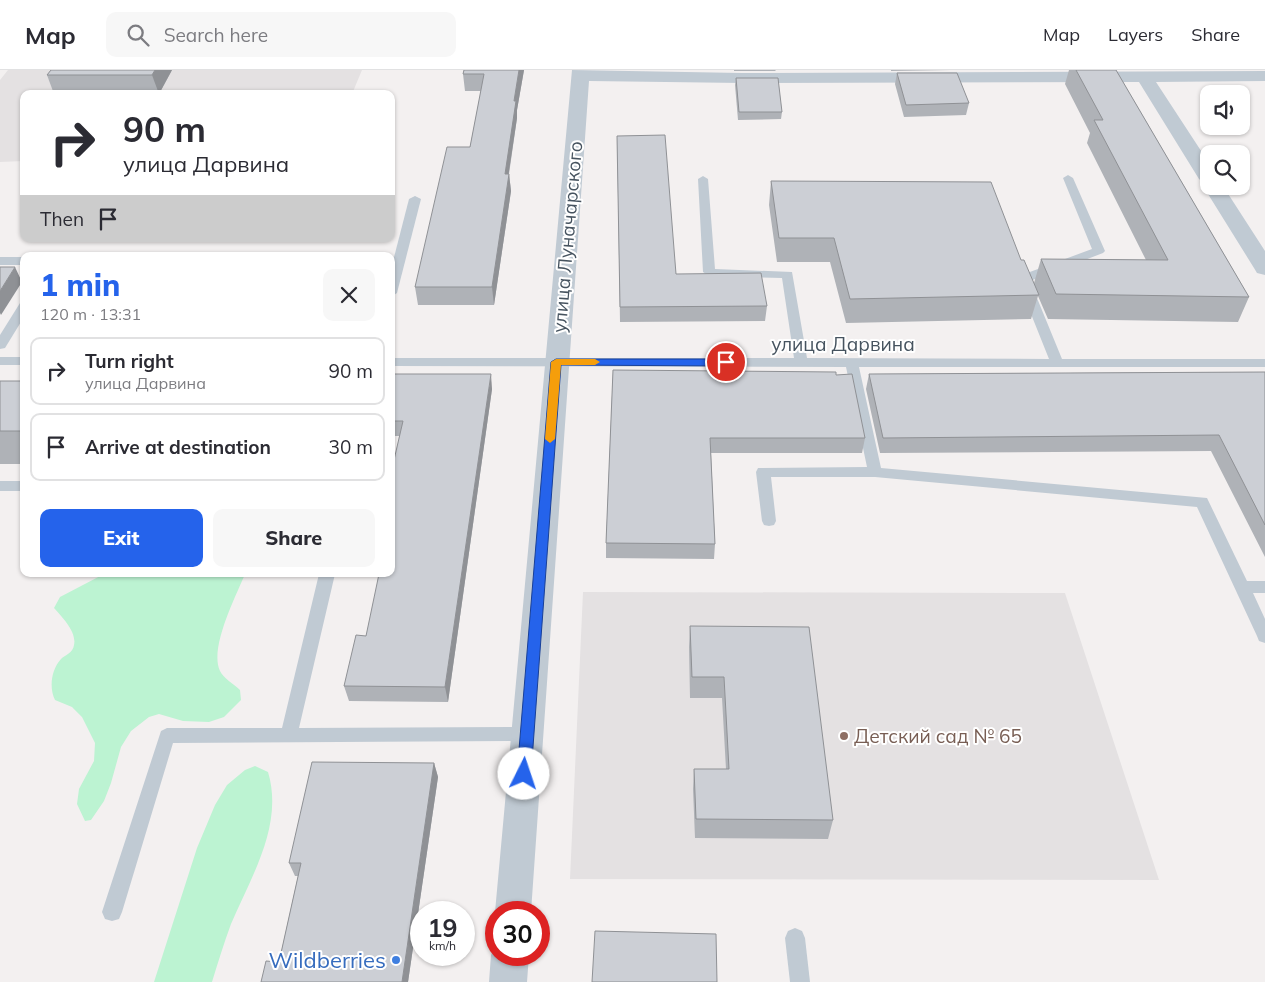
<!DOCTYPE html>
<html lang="en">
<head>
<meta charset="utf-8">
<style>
	:root { --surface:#fff; --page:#f7f7f7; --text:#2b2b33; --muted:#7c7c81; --line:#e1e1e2; --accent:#2563eb }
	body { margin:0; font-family:Mulish,sans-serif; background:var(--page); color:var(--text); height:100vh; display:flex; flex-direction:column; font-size:19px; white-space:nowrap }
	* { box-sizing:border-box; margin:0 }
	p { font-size:16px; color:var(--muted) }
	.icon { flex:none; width:28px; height:28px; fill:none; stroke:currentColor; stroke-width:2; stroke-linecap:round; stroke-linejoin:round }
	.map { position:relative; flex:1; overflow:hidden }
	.details { position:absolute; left:20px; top:182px; width:375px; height:325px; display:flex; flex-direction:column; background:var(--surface); border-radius:10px; box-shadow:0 1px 4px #0004 }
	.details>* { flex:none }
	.hud { position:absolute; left:20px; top:20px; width:375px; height:152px; border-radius:10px; box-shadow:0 1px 4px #0004; background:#fff; color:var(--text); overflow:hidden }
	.buttons { position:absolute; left:1200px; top:15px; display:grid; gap:10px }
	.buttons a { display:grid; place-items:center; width:50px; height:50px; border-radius:10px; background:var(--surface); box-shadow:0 1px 4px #0004; font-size:25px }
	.speed { position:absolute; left:410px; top:831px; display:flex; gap:10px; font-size:25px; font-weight:700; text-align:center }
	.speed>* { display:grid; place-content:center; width:65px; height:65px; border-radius:50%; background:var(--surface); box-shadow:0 1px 4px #0004; line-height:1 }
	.speed small { font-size:12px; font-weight:400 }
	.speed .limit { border:8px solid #d22; background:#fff; color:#111 }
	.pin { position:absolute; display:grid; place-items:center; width:42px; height:42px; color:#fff; margin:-21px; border:2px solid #fff; border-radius:50%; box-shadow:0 1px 5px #0007 }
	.me { position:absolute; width:55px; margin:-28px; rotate:4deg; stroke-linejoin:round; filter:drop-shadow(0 0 4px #0008) }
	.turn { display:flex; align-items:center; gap:18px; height:105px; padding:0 20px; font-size:22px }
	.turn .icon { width:65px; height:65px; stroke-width:2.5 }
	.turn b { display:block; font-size:35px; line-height:42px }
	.then { display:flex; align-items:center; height:48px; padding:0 20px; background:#0003; gap:10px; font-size:19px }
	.round { display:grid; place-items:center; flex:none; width:52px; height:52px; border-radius:10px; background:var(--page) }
	.overview { display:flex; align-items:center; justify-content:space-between; height:85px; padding:0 20px }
	h1 { font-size:30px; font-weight:800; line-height:38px; color:var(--accent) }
	.cta { display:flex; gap:10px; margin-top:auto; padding:10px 20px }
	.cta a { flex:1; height:58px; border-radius:10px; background:var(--accent); color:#fff; font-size:20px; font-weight:800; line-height:58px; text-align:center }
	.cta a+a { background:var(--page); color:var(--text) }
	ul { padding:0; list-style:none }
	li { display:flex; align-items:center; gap:15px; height:68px; margin:0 10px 8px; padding:0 10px; border:2px solid var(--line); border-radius:10px }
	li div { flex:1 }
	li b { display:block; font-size:19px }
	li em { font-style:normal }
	header { display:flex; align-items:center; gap:30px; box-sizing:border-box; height:70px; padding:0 25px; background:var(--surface); border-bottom:1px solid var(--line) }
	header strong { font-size:24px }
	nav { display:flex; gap:28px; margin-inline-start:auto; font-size:18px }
	.search { width:350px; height:45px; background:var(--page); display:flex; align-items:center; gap:12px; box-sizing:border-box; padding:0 18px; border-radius:10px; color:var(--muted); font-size:19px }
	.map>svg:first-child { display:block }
</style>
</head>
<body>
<header>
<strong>Map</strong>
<div class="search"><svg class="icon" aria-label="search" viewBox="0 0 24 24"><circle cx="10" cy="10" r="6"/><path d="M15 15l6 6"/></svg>Search here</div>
<nav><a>Map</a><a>Layers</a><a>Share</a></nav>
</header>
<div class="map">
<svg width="1265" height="912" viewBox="0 0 1265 912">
	<rect width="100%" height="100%" fill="#f3f0f0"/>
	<g fill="#e4e1e2">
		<polygon points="8,0 362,0 352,24 24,24 24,91 0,92 0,10"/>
		<polygon points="583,522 1065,523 1159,810 570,809"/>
	</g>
	<g fill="#bcf3d2">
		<path d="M104,504H245C236,526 209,578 220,601C223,608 234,614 240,620L241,630L224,647L209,652L183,651L159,644L149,647L131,661L121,677L111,713L104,731L91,750L85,751L77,734L79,719L94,691L95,673L82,647L72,637L55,630C49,618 51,600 61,589C65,585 73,583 74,575C77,562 62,547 54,538L60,527Z"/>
		<path d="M255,696L268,702C284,755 251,807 231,854C224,873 218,892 212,912H154L197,778L215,735L227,715L245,700Z"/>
	</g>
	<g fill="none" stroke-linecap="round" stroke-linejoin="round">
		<g fill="#c0cad3" fill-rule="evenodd">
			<polygon points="1068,105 1073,108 1105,181 1103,183 1030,211 1062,289 1265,289 1265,297 859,297 881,398 1207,428 1247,511 1265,511 1265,523 1253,523 1265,549 1265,573 1259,571 1257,566 1197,437 875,407 771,407 776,451 774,455 769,456 764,455 762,451 756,402 758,398 867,397 846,297 391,296 391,288 794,288 782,208 709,206 703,202 698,109 703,106 708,109 715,199 792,202 807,288 1049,289 1017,209 1019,206 1092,179 1063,108"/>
			<polygon points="415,126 421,129 397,223 391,227 391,199 409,129"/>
			<rect x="0" y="187" width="24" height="8"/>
			<polygon points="24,232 24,247 5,278 0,279 0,265 20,233"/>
			<rect x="0" y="287" width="24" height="8"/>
			<rect x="0" y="411" width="24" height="10"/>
			<polygon points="319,504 335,504 299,658 527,657 533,659 536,664 533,669 527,671 173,673 122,842 119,849 112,851 105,849 102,842 161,661 167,658 282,658"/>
			<polygon points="795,858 802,861 805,868 810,912 790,912 785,868 788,861"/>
		</g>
		<g fill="#c0cad3" fill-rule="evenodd">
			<polygon points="572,0 742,3 1265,1 1265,11 1156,12 1209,93 1209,116 1223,116 1265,181 1265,205 1257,203 1254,198 1203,116 1205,114 1199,109 1139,12 742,13 589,11 531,842 496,842 496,845 495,842"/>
			<polygon points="496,874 496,885 529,885 527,912 489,912 491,885"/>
		</g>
	</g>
	<g fill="#afb2b7">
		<polygon points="51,0 172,0 159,24 54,24 47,5"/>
		<polygon points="464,0 524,0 517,40 517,48 509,104 511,121 494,235 418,235 415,217 470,77 481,21 465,21 463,4"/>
		<polygon points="734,0 776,0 775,1 734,1"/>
		<polygon points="891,0 950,0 891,1"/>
		<polygon points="1069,0 1116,0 1249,227 1238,252 1048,249 1038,226 1031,249 846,253 830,192 777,192 769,135 771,111 1021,190 1034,213 1041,189 1146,190 1087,73 1090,63 1065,14"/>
		<polygon points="897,3 969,33 966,45 904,47 895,14"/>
		<polygon points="736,8 782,42 781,49 738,50 735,15"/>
		<polygon points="617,66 676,204 767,236 765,251 620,252"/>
		<polygon points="613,300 836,305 865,368 862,383 711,383 715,474 714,489 606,488 606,473"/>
		<polygon points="1265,302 1265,487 1211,381 880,383 866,319 869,304"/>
		<polygon points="391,304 492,319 448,632 349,631 344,616 366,566 391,504 399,366 391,366"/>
		<rect x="0" y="311" width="24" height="83"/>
		<polygon points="690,556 833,750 828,769 695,768 693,719 694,699 726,699 722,628 690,628 689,577"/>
		<polygon points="434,693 438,707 408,912 261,912 279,892 298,806 295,806 289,793"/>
	</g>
	<g fill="#8f9195">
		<polygon points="155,0 172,0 159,24 152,5"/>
		<polygon points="519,0 524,0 517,40 517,48 506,121 505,104 514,31"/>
		<polygon points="509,104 511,121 494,235 492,217"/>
		<polygon points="15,197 22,212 1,245 0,243 0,221"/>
		<polygon points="491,304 492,319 448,632 445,617"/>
		<polygon points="434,693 438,707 408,912 402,912"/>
	</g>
	<g fill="#cccfd5" stroke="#8f9195">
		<polygon points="51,0 155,0 152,5 47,5"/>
		<polygon points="464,0 519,0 514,31 516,31 505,104 509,104 492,217 415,217 447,77 470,77 484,4 463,4"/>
		<polygon points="1076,0 1116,0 1249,227 1056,224 1041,189 1168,190 1094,50 1103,50"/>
		<polygon points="897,3 957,3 969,33 906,35"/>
		<polygon points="736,8 778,8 782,42 739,42"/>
		<polygon points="665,65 676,204 761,203 767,236 620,237 617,66"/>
		<polygon points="771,111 991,112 1021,190 1024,190 1039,225 850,229 834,168 779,168"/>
		<polygon points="0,197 15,197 0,221"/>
		<polygon points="613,300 836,302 836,305 852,304 865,368 710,368 715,474 606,473"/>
		<polygon points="1265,302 1265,455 1219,365 883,368 869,304"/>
		<polygon points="391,304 491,304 445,617 344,616 356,565 366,566 379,504 391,504 391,403 403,351 391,351"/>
		<rect x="0" y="311" width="24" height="50"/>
		<polygon points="690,556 809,557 833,750 696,749 694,699 729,699 724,607 692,607"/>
		<polygon points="312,692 434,693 402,912 261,912 266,891 279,892 301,793 289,793"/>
		<polygon points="595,861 716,864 717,912 592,912"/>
	</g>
	<polygon fill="#2563eb" stroke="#184099" points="556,289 726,289 731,292 726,296 561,295 531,704 529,708 524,710 519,708 517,704 551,292"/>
	<polygon fill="#f59e0b" points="556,289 595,289 600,292 595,295 561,295 555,369 550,373 545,369 551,292"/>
	<circle fill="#8d6e63" stroke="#fff" stroke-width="2" cx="844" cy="666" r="5"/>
	<circle fill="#3f7fe0" stroke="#fff" stroke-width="2" cx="396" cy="890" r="5"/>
	<g text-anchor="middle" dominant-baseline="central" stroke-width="4" stroke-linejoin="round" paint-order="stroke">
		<g font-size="19" fill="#46535f" stroke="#fff">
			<text transform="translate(567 167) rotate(-85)">улица Луначарского</text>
			<text x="843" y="274">улица Дарвина</text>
		</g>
		<g font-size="19" fill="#785e54" stroke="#fff" text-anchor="start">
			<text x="854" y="666">Детский сад № 65</text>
		</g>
		<g font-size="22" fill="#366cbe" stroke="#fff" text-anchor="end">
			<text x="386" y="890">Wildberries</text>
		</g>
	</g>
</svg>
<div class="buttons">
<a><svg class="icon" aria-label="sound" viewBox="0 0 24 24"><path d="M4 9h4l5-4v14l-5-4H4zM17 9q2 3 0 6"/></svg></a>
<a><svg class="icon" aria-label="search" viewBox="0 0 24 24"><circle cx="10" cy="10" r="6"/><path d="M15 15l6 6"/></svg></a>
</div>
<div class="speed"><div>19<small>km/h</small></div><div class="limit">30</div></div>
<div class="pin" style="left:726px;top:292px;background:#d93025"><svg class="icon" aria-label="arrive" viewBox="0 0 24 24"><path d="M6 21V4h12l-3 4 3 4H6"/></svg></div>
<svg class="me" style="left:524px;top:704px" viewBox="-20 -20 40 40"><circle r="19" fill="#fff"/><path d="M0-13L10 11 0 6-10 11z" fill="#2563eb"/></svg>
<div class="hud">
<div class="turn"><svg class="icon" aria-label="right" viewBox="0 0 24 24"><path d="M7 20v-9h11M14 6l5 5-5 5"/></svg><div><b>90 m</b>улица Дарвина</div></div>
<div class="then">Then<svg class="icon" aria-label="arrive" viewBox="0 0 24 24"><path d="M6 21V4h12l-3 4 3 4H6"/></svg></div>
</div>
<section class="details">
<div class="overview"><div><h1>1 min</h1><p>120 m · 13:31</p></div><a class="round"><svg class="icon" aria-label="close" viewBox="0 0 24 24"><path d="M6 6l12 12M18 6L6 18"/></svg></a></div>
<ul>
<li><svg class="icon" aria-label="right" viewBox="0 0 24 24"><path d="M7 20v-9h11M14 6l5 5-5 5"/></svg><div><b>Turn right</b><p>улица Дарвина</p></div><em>90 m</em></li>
<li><svg class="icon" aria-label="arrive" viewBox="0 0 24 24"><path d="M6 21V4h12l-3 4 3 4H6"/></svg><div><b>Arrive at destination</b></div><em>30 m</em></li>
</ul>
<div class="cta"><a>Exit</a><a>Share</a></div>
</section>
</div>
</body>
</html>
